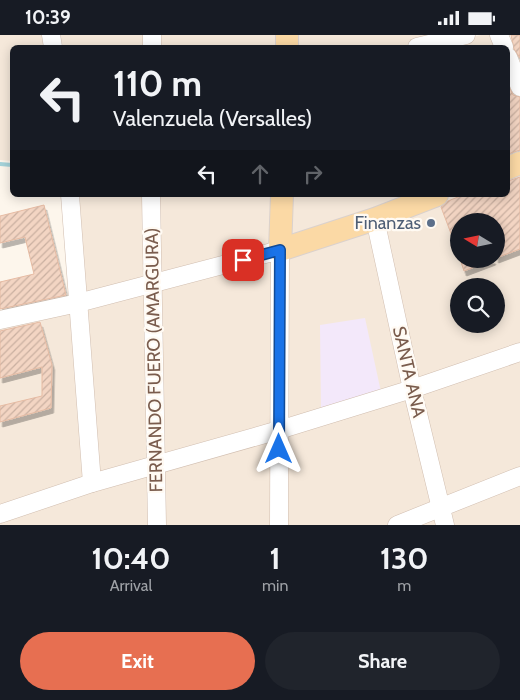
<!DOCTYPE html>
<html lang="en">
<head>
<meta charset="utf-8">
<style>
	:root { --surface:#171b24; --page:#20242c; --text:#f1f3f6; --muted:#9ea1a6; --accent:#e76f51 }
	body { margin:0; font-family:Cabin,sans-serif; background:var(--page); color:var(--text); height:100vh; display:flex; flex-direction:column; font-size:19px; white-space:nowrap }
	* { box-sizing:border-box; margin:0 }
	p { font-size:16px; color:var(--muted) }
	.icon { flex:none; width:28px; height:28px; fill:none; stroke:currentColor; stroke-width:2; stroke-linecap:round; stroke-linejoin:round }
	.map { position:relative; height:490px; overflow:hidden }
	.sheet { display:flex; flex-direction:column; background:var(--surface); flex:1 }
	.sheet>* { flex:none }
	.top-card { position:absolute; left:10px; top:10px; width:500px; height:152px; border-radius:8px; box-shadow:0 2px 12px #0003; background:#171b24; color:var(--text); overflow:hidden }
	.needle { width:32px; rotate:280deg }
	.tools { position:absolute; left:450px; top:178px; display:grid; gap:10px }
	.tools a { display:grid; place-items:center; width:55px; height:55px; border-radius:50%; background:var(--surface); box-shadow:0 2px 12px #0003; font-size:25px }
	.pin { position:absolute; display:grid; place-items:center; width:42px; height:42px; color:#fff; margin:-21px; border-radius:10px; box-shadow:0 2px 8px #0006 }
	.me { position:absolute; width:55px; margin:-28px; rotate:0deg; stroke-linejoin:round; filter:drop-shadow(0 0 4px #0008) }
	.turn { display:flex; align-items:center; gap:18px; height:105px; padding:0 20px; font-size:22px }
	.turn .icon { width:65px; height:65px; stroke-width:2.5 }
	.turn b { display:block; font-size:35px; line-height:42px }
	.lanes { display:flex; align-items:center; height:48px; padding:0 20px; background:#0003; justify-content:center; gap:25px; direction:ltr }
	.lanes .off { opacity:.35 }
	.eta { display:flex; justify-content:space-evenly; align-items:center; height:85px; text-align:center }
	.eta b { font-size:30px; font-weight:700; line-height:35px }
	.cta { display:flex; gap:10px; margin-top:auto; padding:10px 20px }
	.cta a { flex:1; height:58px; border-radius:30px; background:var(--accent); color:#fff; font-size:20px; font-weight:700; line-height:58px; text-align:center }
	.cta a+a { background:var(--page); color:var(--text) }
	.status { display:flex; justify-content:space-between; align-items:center; height:35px; padding:0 25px; background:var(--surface); direction:ltr }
	.status svg { height:14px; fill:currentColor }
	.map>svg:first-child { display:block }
</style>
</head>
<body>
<div class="status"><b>10:39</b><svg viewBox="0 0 49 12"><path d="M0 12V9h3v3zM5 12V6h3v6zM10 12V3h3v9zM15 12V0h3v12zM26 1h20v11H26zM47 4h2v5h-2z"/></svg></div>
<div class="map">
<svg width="520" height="490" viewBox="0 0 520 490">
	<defs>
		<pattern id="building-hatch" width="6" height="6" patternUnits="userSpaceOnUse" patternTransform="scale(1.25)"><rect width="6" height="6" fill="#f3d5c3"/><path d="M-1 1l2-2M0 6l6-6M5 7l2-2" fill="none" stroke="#cab0a1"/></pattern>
		<filter id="shadow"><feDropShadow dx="2.5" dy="5" stdDeviation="0" flood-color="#0004"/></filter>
	</defs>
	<rect width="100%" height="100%" fill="#fdf6ec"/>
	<g fill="#f5e8da" fill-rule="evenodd">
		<polygon points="0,0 466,0 417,12 12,12 12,126 0,125"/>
		<polygon points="481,0 493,0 499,12 434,12"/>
		<path d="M508,34L520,65V490H0V289L80,271L74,160H508ZM459,186H496V224H459ZM459,251H496V289H459Z"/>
	</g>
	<polygon fill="#f3e8fa" points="365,283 381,357 321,377 320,290"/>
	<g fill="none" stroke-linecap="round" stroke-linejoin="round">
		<polyline stroke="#a5d3da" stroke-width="4" points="0,129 12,130"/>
	</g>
	<g fill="url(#building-hatch)" stroke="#e6bba3" filter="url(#shadow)">
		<polygon points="511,0 520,0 520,23 514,14"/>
		<polygon points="508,49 513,60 520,62 520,115 508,119"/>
		<polygon points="520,142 520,214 496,223 496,186 459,186 458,217 441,172 448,166 463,160 508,160 508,146"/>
		<polygon points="44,170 66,260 0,274 0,247 34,239 25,202 0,208 0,181"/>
		<polygon points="460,224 493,224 493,225 464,236"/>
		<polygon points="40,287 52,330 51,373 0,387 0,371 42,361 42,332 0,343 0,296"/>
	</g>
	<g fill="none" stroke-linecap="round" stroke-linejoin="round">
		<defs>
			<g id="minor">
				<polyline points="51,0 53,12"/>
				<polyline points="499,0 504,12"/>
				<polyline points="152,12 152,0"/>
				<polyline points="417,12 466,0"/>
				<polyline points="508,22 520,52"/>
				<polyline points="70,160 92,448"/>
				<polyline points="151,160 157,490"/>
				<polyline points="375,184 412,354 445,490"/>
				<polyline points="0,285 78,268 280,215 279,490"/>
				<polyline points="0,479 92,448 279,395 412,354 520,317"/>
				<polyline points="397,490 520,441"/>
			</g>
			<g id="major">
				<polyline points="287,12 287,0"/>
				<polyline points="508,133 520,128"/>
				<polyline points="282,160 280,215 375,184 437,160"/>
			</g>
		</defs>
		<use href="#minor" stroke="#d1beb0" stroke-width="19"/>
		<use href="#major" stroke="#dad1cd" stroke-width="24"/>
		<use href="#minor" stroke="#fff" stroke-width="18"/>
		<use href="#major" stroke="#fbd9a5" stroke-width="22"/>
	</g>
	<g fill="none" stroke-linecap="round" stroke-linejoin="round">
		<defs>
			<polyline id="route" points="243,225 280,215 279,414"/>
		</defs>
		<use href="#route" stroke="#114b97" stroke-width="12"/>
		<use href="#route" stroke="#1a73e8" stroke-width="9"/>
	</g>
	<circle fill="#5c6f8a" stroke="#fffaf3" stroke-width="2" cx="431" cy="188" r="5"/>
	<g text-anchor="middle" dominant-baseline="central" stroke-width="4.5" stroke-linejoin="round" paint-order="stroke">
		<g font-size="18" fill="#4e5e75" stroke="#fffaf3" text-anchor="end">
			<text x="421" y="188">Finanzas</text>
		</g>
		<g font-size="18" fill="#7a5c4d" stroke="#fffaf3">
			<text transform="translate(154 325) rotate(-91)">FERNANDO FUERO (AMARGURA)</text>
			<text transform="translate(409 337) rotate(77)">SANTA ANA</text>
		</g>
	</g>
</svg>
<div class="tools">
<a><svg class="needle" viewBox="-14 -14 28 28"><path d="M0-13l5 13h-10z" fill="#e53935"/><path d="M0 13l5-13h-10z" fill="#9ea1a6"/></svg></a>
<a><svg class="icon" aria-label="search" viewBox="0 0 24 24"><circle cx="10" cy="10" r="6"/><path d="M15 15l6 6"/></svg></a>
</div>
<div class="pin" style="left:243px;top:225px;background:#d93025"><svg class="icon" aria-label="arrive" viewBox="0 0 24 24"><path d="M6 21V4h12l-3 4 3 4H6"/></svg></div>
<svg class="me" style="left:279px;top:414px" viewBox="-20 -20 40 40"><path d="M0-17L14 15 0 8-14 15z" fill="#1a73e8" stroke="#fff" stroke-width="4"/></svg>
<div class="top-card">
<div class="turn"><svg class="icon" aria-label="left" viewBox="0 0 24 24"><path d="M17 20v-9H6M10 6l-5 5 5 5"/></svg><div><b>110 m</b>Valenzuela (Versalles)</div></div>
<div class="lanes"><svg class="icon" aria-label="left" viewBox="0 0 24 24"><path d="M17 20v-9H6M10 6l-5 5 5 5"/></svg><svg class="icon off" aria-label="ahead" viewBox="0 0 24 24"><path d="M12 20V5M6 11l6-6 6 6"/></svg><svg class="icon off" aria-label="right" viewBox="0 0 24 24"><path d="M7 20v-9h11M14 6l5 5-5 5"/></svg></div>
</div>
</div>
<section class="sheet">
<div class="eta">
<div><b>10:40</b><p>Arrival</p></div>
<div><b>1</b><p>min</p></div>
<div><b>130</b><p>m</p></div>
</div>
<div class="cta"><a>Exit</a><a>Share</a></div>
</section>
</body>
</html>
